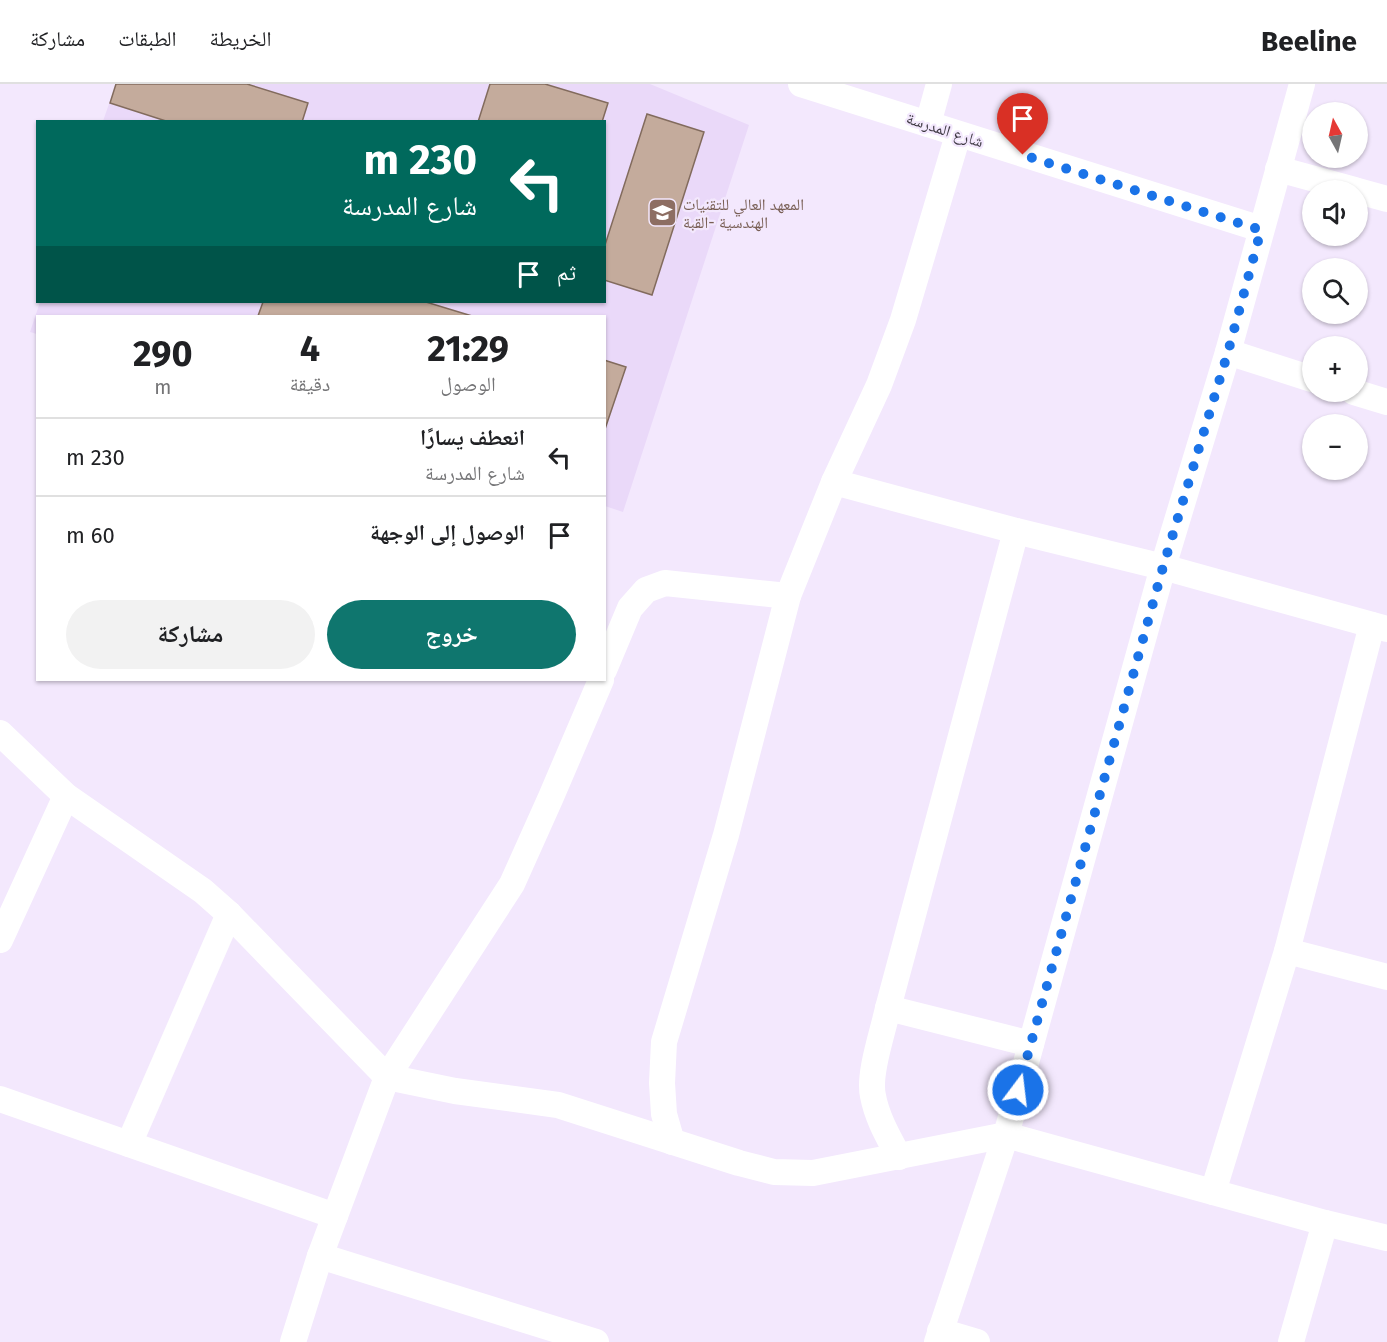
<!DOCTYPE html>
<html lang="ar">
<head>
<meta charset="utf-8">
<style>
	:root { --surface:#fff; --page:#f2f2f2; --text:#202124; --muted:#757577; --line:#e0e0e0; --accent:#0f766e }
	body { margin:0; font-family:"Fira Sans","Noto Naskh Arabic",sans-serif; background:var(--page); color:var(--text); direction:rtl; height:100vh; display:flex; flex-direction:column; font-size:22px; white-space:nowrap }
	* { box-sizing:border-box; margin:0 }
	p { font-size:20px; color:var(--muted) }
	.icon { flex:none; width:33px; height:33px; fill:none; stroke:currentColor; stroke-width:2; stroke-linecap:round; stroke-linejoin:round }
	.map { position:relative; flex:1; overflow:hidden; direction:ltr }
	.details { position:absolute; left:36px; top:231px; width:570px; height:366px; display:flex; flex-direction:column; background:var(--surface); border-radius:0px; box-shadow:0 2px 4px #0004; direction:rtl }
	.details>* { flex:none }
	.hud { position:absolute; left:36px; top:36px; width:570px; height:183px; border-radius:0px; box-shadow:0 2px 4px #0004; direction:rtl; background:#00695c; color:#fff; overflow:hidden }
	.needle { width:39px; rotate:352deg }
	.fabs { position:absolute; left:1302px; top:18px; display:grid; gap:12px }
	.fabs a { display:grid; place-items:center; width:66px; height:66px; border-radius:50%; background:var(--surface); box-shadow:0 2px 4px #0004; font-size:30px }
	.pin { position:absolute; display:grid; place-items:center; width:51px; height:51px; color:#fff; margin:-62px -26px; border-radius:50% 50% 50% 0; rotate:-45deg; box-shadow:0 0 6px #0007 }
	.pin .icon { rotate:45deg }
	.me { position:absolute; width:66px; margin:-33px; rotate:15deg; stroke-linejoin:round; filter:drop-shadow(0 0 4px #0008) }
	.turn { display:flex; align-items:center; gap:21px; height:126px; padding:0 30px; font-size:27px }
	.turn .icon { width:78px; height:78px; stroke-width:2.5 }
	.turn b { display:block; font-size:42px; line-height:51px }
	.then { display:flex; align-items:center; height:57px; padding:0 30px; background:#0003; gap:12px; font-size:22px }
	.eta { display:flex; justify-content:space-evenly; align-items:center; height:102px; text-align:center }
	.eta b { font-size:36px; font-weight:700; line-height:42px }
	.cta { display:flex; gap:12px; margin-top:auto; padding:12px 30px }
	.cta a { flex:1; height:69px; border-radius:36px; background:var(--accent); color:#fff; font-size:24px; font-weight:700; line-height:69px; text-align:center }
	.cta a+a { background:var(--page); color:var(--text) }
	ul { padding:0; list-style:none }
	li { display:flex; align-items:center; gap:18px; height:78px; padding:0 30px; border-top:2px solid var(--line) }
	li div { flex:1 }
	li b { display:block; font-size:22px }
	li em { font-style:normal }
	header { display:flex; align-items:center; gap:36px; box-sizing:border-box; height:84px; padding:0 30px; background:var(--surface); border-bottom:2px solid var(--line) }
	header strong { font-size:28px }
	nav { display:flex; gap:33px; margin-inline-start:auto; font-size:21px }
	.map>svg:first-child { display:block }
</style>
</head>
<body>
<header>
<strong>Beeline</strong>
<nav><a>الخريطة</a><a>الطبقات</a><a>مشاركة</a></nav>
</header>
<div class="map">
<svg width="1387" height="1258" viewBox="0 0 1387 1258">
	<rect width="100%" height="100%" fill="#f3e8fd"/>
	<polygon fill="#ead9f9" points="116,0 650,0 749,41 623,428 605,422 604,232 38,232 37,250 30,248 40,218 604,218 604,38 103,37"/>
	<g fill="#c4ab9c" stroke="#826b5d" stroke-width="1.5">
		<polygon points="116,0 247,0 308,19 302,38 169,38 110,19"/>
		<polygon points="490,0 545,0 608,19 602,38 478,38"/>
		<polygon points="647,30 704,48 652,211 604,196 604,164"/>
		<polygon points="263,218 426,218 472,232 258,232"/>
		<polygon points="604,276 626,283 604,348"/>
	</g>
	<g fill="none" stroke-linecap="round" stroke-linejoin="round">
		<g stroke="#fff" stroke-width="26">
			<polyline points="801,0 1261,145"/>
			<polyline points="1302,0 1228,268 1163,483 1006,1051 1325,1139 1387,1154"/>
			<polyline points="928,40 939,0"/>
			<polyline points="1278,85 1355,106"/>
			<polyline points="1358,107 1387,115"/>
			<polyline points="1228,268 1312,295"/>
			<polyline points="1354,308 1387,318"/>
			<polyline points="834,398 1016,447 1163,483 1387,545"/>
			<polyline points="604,586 630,524 646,506 665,499 788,512 834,398 879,301 903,236 958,51"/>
			<polyline points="0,649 66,712 203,807 229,830 387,993 455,1007 558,1021 739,1079 774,1088 813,1089 1006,1051 937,1258"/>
			<polyline points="0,856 66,712"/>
			<polyline points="1287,867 1387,893"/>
			<polyline points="888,924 1031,960"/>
			<polyline points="0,1015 335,1132"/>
			<polyline points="672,1058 664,1030 662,999 664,958 726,751 788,512"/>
			<polyline points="129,1060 229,830"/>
			<path d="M899,1073C889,1054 877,1034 873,1012C868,990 883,948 888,924L1016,447"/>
			<polyline points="1213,1108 1287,867 1372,541"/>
			<polyline points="320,1172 596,1258"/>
			<polyline points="940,1247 977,1258"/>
			<polyline points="293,1258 320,1172 387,993 512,800 551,713 601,596"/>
			<polyline points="1291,1258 1325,1139"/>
		</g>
	</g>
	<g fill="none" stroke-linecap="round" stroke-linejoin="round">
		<polyline stroke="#1a73e8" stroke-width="10" stroke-dasharray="0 18" points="1018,1006 1163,483 1228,268 1261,146 1023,71"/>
	</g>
	<defs>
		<symbol id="university-square" viewBox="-11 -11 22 22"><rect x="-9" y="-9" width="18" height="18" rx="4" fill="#8d6e63" stroke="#f3e8fd"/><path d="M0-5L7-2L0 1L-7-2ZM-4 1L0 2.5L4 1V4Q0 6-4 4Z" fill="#fff"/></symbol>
	</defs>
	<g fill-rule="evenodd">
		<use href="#university-square" x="646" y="112" width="33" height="33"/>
	</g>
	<g text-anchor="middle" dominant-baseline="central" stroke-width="4.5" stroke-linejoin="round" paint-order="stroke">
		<g font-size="16" fill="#3e3943" stroke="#f3e8fd">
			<text transform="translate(945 46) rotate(18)">شارع المدرسة</text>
		</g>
		<g font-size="16" fill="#785e54" stroke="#f3e8fd" text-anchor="start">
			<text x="683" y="120">المعهد العالي للتقنيات<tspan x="683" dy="18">الهندسية -القبة</tspan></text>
		</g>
	</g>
</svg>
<div class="fabs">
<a><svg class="needle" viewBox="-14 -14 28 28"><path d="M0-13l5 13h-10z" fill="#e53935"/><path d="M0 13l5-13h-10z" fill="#757577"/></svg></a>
<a><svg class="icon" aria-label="sound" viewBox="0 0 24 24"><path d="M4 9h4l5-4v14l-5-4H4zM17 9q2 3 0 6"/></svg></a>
<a><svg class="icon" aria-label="search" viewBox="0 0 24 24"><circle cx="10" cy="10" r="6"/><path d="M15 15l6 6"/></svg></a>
<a>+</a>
<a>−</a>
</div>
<div class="pin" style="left:1023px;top:71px;background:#d93025"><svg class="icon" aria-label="arrive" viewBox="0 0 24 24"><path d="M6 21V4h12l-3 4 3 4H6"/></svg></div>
<svg class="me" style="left:1018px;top:1006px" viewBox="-20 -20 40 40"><circle r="17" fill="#1a73e8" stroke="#fff" stroke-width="3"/><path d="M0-11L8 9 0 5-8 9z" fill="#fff"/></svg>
<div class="hud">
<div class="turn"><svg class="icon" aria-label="left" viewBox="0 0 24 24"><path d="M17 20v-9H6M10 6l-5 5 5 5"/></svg><div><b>230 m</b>شارع المدرسة</div></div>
<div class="then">ثم<svg class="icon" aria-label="arrive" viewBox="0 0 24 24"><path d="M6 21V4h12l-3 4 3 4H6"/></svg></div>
</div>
<section class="details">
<div class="eta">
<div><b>21:29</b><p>الوصول</p></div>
<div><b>4</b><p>دقيقة</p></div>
<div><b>290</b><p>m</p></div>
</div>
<ul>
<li><svg class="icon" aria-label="left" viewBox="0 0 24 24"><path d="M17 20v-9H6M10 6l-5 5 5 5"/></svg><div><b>انعطف يسارًا</b><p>شارع المدرسة</p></div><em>230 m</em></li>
<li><svg class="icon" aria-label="arrive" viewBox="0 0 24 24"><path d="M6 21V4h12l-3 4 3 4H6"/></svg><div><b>الوصول إلى الوجهة</b></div><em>60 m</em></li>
</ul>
<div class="cta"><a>خروج</a><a>مشاركة</a></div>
</section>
</div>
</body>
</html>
